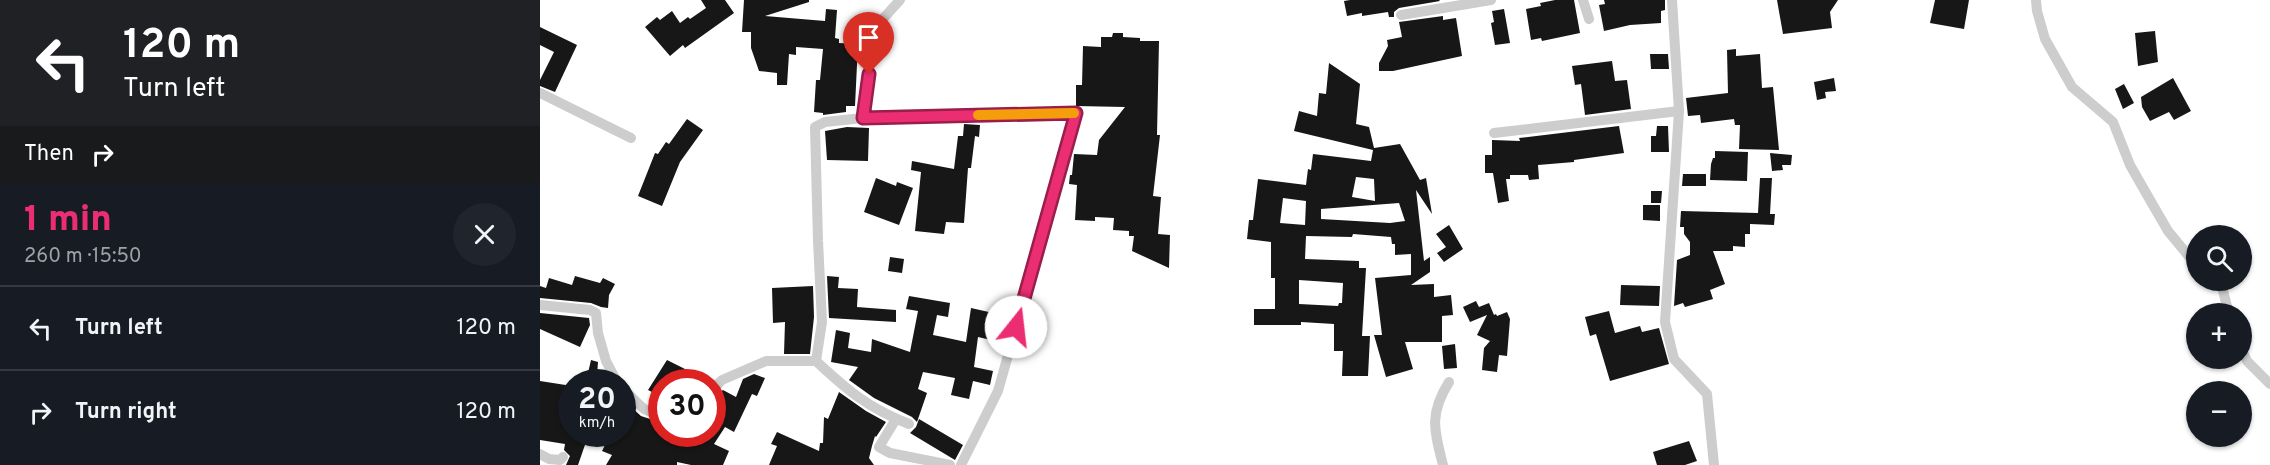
<!DOCTYPE html>
<html lang="en">
<head>
<meta charset="utf-8">
<style>
	:root { --surface:#171b24; --page:#20242c; --text:#f1f3f6; --muted:#9ea1a6; --line:#363941; --accent:#eb2e72 }
	body { margin:0; font-family:Overpass,sans-serif; background:var(--page); color:var(--text); height:100vh; display:flex; flex-direction:column; font-size:22px; white-space:nowrap }
	* { box-sizing:border-box; margin:0 }
	p { font-size:20px; color:var(--muted) }
	.icon { flex:none; width:33px; height:33px; fill:none; stroke:currentColor; stroke-width:2; stroke-linecap:round; stroke-linejoin:round }
	.map { position:relative; flex:1; overflow:hidden }
	.panel { display:flex; flex-direction:column; background:var(--surface); width:540px }
	.panel>* { flex:none }
	.top-card { background:#202124; color:#fff; overflow:hidden }
	.controls { position:absolute; left:1646px; top:225px; display:grid; gap:12px }
	.controls a { display:grid; place-items:center; width:66px; height:66px; border-radius:50%; background:var(--surface); box-shadow:0 2px 4px #0004; font-size:30px }
	.speed { position:absolute; left:18px; top:369px; display:flex; gap:12px; font-size:30px; font-weight:700; text-align:center }
	.speed>* { display:grid; place-content:center; width:78px; height:78px; border-radius:50%; background:var(--surface); box-shadow:0 2px 4px #0004; line-height:1 }
	.speed small { font-size:15px; font-weight:400 }
	.speed .limit { border:9px solid #d22; background:#fff; color:#111 }
	.pin { position:absolute; display:grid; place-items:center; width:51px; height:51px; color:#fff; margin:-62px -26px; border-radius:50% 50% 50% 0; rotate:-45deg; box-shadow:0 0 6px #0007 }
	.pin .icon { rotate:45deg }
	.me { position:absolute; width:66px; margin:-33px; rotate:16deg; stroke-linejoin:round; filter:drop-shadow(0 0 4px #0008) }
	.turn { display:flex; align-items:center; gap:21px; height:126px; padding:0 24px; font-size:27px }
	.turn .icon { width:78px; height:78px; stroke-width:2.5 }
	.turn b { display:block; font-size:42px; line-height:51px }
	.then { display:flex; align-items:center; height:57px; padding:0 24px; background:#0003; gap:12px; font-size:22px }
	.round { display:grid; place-items:center; flex:none; width:63px; height:63px; border-radius:32px; background:var(--page) }
	.summary { display:flex; align-items:center; justify-content:space-between; height:102px; padding:0 24px }
	h1 { font-size:36px; font-weight:800; line-height:45px; color:var(--accent) }
	ul { padding:0; list-style:none }
	li { display:flex; align-items:center; gap:18px; height:84px; padding:0 24px; border-top:2px solid var(--line) }
	li div { flex:1 }
	li b { display:block; font-size:22px }
	li em { font-style:normal }
	main { display:flex; flex:1; min-height:0 }
	.map>svg:first-child { display:block }
</style>
</head>
<body>
<main>
<section class="panel">
<div class="top-card">
<div class="turn"><svg class="icon" aria-label="left" viewBox="0 0 24 24"><path d="M17 20v-9H6M10 6l-5 5 5 5"/></svg><div><b>120 m</b>Turn left</div></div>
<div class="then">Then<svg class="icon" aria-label="right" viewBox="0 0 24 24"><path d="M7 20v-9h11M14 6l5 5-5 5"/></svg></div>
</div>
<div class="summary"><div><h1>1 min</h1><p>260 m · 15:50</p></div><a class="round"><svg class="icon" aria-label="close" viewBox="0 0 24 24"><path d="M6 6l12 12M18 6L6 18"/></svg></a></div>
<ul>
<li><svg class="icon" aria-label="left" viewBox="0 0 24 24"><path d="M17 20v-9H6M10 6l-5 5 5 5"/></svg><div><b>Turn left</b></div><em>120 m</em></li>
<li><svg class="icon" aria-label="right" viewBox="0 0 24 24"><path d="M7 20v-9h11M14 6l5 5-5 5"/></svg><div><b>Turn right</b></div><em>120 m</em></li>
</ul>
</section>
<div class="map">
<svg width="1730" height="465" viewBox="0 0 1730 465">
	<rect width="100%" height="100%" fill="#fff"/>
	<g fill="#171717" fill-rule="evenodd">
		<polygon points="161,0 185,0 194,13 145,48 143,45 130,56 105,27 117,17 120,20 132,11 140,23 148,17 150,19 166,8"/>
		<polygon points="204,0 269,0 269,2 225,16 285,21 286,9 297,10 295,38 299,39 299,43 318,44 315,106 306,106 306,112 283,115 283,113 274,112 276,80 280,80 283,49 256,47 256,55 249,54 247,85 237,85 237,73 219,71 211,48 211,32 202,32"/>
		<polygon points="810,0 899,0 900,1 859,8 854,12 854,17 849,17 848,12 822,16 822,13 807,16 804,1"/>
		<polygon points="1015,0 1034,0 1040,33 1002,41 1001,38 991,40 986,9 1001,6 1000,3"/>
		<polygon points="1064,0 1125,0 1125,10 1121,11 1121,23 1090,25 1064,31 1059,5 1065,4"/>
		<polygon points="1237,0 1298,0 1290,12 1292,28 1243,34"/>
		<polygon points="1395,0 1429,0 1424,29 1390,23"/>
		<polygon points="964,9 970,43 955,45 951,23 954,22 952,11"/>
		<polygon points="903,16 903,20 916,18 922,56 853,71 839,71 839,63 848,46 847,40 862,37 859,22"/>
		<polygon points="0,27 37,45 15,92 0,86 0,80 14,52 0,45"/>
		<polygon points="1615,31 1618,62 1598,66 1595,33"/>
		<polygon points="573,33 583,33 583,37 600,38 600,41 619,41 617,135 620,135 613,196 621,197 618,234 630,235 629,268 592,251 594,236 589,236 589,231 573,230 574,218 555,217 555,221 535,220 537,185 529,184 530,175 532,175 534,154 557,155 559,140 585,107 536,106 536,85 542,85 543,46 561,47 561,37 572,37"/>
		<polygon points="1196,49 1196,56 1220,54 1222,88 1233,87 1239,150 1199,149 1200,125 1195,125 1194,119 1161,123 1160,115 1148,116 1146,98 1188,93 1187,50"/>
		<polygon points="1110,54 1128,54 1129,69 1111,69"/>
		<polygon points="1072,61 1075,81 1087,80 1091,109 1045,115 1041,84 1035,85 1032,66"/>
		<path d="M789,63L820,84L816,124L829,127L834,148L860,144L880,180L886,178L892,214L876,190L884,261L890,257V272L871,285L894,284V297L911,295L913,315L902,316V342H865L873,369L846,377L834,335H842L835,278L871,275V254L855,255V244H852L851,237L813,234L812,237L766,236L765,259L819,261V268H826L822,336H830L828,376H802L803,351H794V324L761,322V325H714V309H735V278H731V242L707,239L709,220H713L718,179L766,185L768,169L771,170L773,154L831,161L833,150L754,131L759,111L777,116L779,93L786,94ZM816,177L834,179L835,201L812,197ZM743,198L766,201L765,225L740,223ZM859,203L865,221L850,223L781,219V209ZM759,280L803,283L802,303H799L798,306L759,304Z"/>
		<polygon points="1294,78 1296,91 1285,92 1286,98 1277,100 1274,82"/>
		<polygon points="1633,78 1651,111 1634,120 1629,112 1610,121 1602,107 1601,97"/>
		<polygon points="1584,84 1594,103 1583,109 1575,89"/>
		<polygon points="147,119 163,130 140,162 122,206 98,196 115,153 118,154 126,142 129,144"/>
		<polygon points="424,124 440,125 439,137 435,136 431,168 428,168 424,223 406,222 404,234 375,231 381,172 371,170 372,161 414,169 418,136 423,136"/>
		<polygon points="1079,126 1084,153 1034,160 1034,162 998,165 999,179 989,180 988,175 970,175 970,179 966,179 969,201 958,203 953,173 945,173 945,155 952,155 952,140 980,141 979,138"/>
		<polygon points="1117,126 1128,126 1129,152 1111,152 1111,136 1116,136"/>
		<polygon points="307,127 329,128 328,161 287,160 285,131"/>
		<polygon points="1175,151 1208,152 1207,181 1170,180 1171,164 1173,158 1175,158"/>
		<polygon points="1230,153 1252,155 1251,165 1242,165 1243,170 1232,171"/>
		<polygon points="1143,174 1166,174 1166,186 1142,186"/>
		<polygon points="336,178 356,186 357,182 373,188 359,225 324,212"/>
		<polygon points="1220,178 1232,178 1230,214 1235,214 1234,225 1210,224 1210,234 1205,234 1205,247 1193,246 1193,251 1173,251 1185,284 1170,290 1173,299 1145,307 1143,303 1134,306 1137,260 1150,255 1150,242 1144,234 1144,227 1140,227 1141,211 1218,213"/>
		<polygon points="1111,191 1122,191 1121,203 1111,203"/>
		<polygon points="1103,205 1120,205 1120,221 1103,220"/>
		<polygon points="909,225 923,249 904,262 897,253 906,247 896,234"/>
		<polygon points="350,257 364,259 362,273 348,271"/>
		<polygon points="35,276 60,283 63,278 75,284 69,295 68,308 61,307 51,303 0,298 0,286 6,288 9,278 32,285"/>
		<polygon points="287,276 299,277 298,288 318,289 317,307 356,310 356,322 289,318"/>
		<polygon points="1081,285 1120,286 1119,306 1080,305"/>
		<polygon points="273,286 274,317 270,354 244,354 245,322 233,323 232,288"/>
		<polygon points="369,296 410,303 408,317 397,315 393,335 403,337 426,342 431,308 471,317 464,343 438,337 434,367 453,371 450,385 433,381 429,399 411,395 415,378 383,372 378,389 387,393 377,422 372,417 334,398 309,380 318,367 291,362 296,330 310,333 308,348 331,352 332,339 370,352 378,311 366,309"/>
		<polygon points="936,301 939,307 949,303 954,315 956,314 957,316 967,312 970,319 967,356 959,355 957,372 942,370 944,348 950,341 937,335 947,315 930,322 923,307"/>
		<polygon points="1069,311 1075,333 1100,326 1102,332 1119,328 1129,364 1070,381 1056,334 1050,336 1045,317"/>
		<polygon points="0,313 49,318 50,325 40,347 0,329"/>
		<polygon points="915,344 917,368 904,369 902,346"/>
		<polygon points="51,360 58,362 57,375 48,373"/>
		<polygon points="127,360 143,368 169,382 122,382 122,397 108,390"/>
		<polygon points="214,374 225,378 217,396 212,394 194,432 185,427 174,444 189,451 183,465 151,465 137,462 137,465 66,465 72,455 62,451 65,445 46,442 38,465 26,465 30,456 24,450 25,444 0,440 0,381 32,386 28,422 32,423 32,434 82,434 82,399 101,416 122,423 122,434 172,434 172,401 175,397 183,390 196,397 203,379"/>
		<polygon points="299,392 326,411 346,422 336,437 335,436 332,446 329,458 334,465 229,465 237,446 231,444 237,432 279,451 280,443 283,443 284,417 288,419"/>
		<polygon points="379,419 423,445 415,460 370,433 376,427"/>
		<polygon points="1149,441 1157,461 1145,465 1117,465 1113,452"/>
	</g>
	<g fill="none" stroke-linecap="round" stroke-linejoin="round">
		<g stroke="#cdcdcd" stroke-width="10">
			<path d="M360,0L332,31L327,95L323,118L285,122L275,127L278,241L282,322L276,361C307,390 328,408 369,424"/>
			<polyline points="1043,0 1049,19"/>
			<polyline points="1132,0 1139,111 1125,322 1134,359 1167,394 1174,465"/>
			<polyline points="1496,0 1497,11 1505,39 1532,87 1573,122 1590,165 1610,200 1628,231 1656,265"/>
			<polyline points="861,15 951,0"/>
			<polyline points="0,93 91,138"/>
			<polyline points="323,118 536,113 458,391 421,465"/>
			<polyline points="954,133 1139,111"/>
			<polyline points="1673,280 1682,287 1689,314"/>
			<polyline points="0,305 50,310 56,313 58,333 66,361 77,382"/>
			<polyline points="1701,348 1707,361 1730,384"/>
			<polyline points="82,388 104,409 122,416"/>
			<polyline points="172,390 182,380 226,361 276,361"/>
			<polyline points="356,419 339,447 350,453 410,465"/>
			<polyline points="0,454 9,459 20,460 23,457"/>
			<path d="M903,465C894,430 889,414 909,382"/>
		</g>
	</g>
	<g fill="none" stroke-linecap="round" stroke-linejoin="round">
		<defs>
			<polyline id="route" points="329,74 323,118 536,113 476,327"/>
		</defs>
		<use href="#route" stroke="#991e4a" stroke-width="15"/>
		<use href="#route" stroke="#eb2e72" stroke-width="10"/>
		<polyline stroke="#f59e0b" stroke-width="10" points="438,115 534,113"/>
	</g>
</svg>
<div class="controls">
<a><svg class="icon" aria-label="search" viewBox="0 0 24 24"><circle cx="10" cy="10" r="6"/><path d="M15 15l6 6"/></svg></a>
<a>+</a>
<a>−</a>
</div>
<div class="speed"><div>20<small>km/h</small></div><div class="limit">30</div></div>
<div class="pin" style="left:329px;top:74px;background:#d93025"><svg class="icon" aria-label="arrive" viewBox="0 0 24 24"><path d="M6 21V4h12l-3 4 3 4H6"/></svg></div>
<svg class="me" style="left:476px;top:327px" viewBox="-20 -20 40 40"><circle r="19" fill="#fff"/><path d="M0-13L10 11 0 6-10 11z" fill="#eb2e72"/></svg>
</div>
</main>
</body>
</html>
